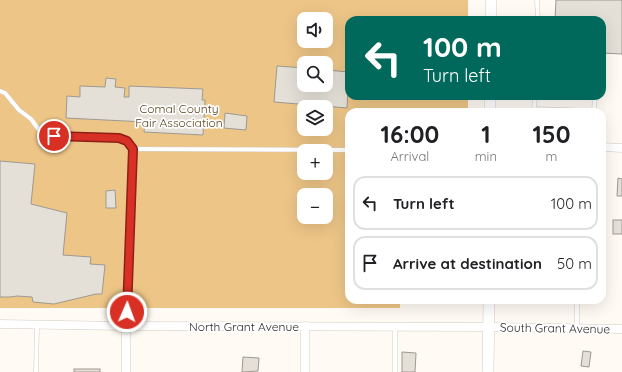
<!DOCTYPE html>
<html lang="en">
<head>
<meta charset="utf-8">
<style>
	:root { --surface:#fff; --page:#f6f6f6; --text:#202124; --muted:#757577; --line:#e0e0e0 }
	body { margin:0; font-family:Quicksand,sans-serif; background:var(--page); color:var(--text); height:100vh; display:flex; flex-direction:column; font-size:15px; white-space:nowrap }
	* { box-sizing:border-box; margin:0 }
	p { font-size:13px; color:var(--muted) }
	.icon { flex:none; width:22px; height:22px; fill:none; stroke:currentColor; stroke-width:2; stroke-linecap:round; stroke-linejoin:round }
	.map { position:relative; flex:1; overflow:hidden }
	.details { position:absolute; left:345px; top:108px; width:261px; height:196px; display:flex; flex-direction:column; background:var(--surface); border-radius:12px; box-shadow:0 4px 16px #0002 }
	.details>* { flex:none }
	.top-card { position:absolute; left:345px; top:16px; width:261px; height:84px; border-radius:12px; box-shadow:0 4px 16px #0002; background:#00695c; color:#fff; overflow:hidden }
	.tools { position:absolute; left:297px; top:12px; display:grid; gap:8px }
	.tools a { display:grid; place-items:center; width:36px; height:36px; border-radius:8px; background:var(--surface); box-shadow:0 4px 16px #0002; font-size:20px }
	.pin { position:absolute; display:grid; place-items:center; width:34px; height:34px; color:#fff; margin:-17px; border:2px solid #fff; border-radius:50%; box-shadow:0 1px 4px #0007 }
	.me { position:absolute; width:44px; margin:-22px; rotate:2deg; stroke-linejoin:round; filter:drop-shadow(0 0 3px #0008) }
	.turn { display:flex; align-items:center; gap:14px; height:84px; padding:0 12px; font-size:18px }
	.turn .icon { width:52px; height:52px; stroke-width:2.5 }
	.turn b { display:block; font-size:28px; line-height:34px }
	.eta { display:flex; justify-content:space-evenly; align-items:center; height:68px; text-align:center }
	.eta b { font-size:24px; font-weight:700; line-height:28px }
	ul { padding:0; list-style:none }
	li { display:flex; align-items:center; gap:12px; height:54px; margin:0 8px 6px; padding:0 4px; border:2px solid var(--line); border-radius:12px }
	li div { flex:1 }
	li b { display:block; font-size:15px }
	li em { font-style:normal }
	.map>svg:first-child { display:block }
</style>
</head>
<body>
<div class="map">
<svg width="622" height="372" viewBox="0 0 622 372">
	<rect width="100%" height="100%" fill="#fffaf3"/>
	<path fill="#edc587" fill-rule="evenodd" d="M0,0H468V20H349V96H468V112H349V300H400V308H0ZM304,19H326V41H304ZM304,63H326V85H304ZM304,107H326V129H304ZM304,151H326V173H304ZM304,195H326V217H304Z"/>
	<g fill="#e5e0d7" stroke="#9e9991">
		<polygon points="556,0 622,0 622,54 602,53 602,20 555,20"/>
		<polygon points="277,66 304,68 304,85 326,85 326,70 349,72 347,108 274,102"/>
		<polygon points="106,78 116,79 115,87 125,88 124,97 129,97 129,86 203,89 202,100 205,100 203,135 144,132 145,122 66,118 67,96 80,97 80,86 105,87"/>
		<rect x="354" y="96" width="10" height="3"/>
		<polygon points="225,113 247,116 246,130 224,128"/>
		<polygon points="0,161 35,164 31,204 67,213 63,255 91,257 90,264 105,265 102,294 96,294 54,304 33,302 32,297 17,296 10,297 0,297"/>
		<polygon points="618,178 622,179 622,196 617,196"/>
		<polygon points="115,190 116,208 106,208 106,191"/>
		<rect x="613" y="220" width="9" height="14"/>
		<polygon points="602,264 604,264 603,281 602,281"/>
		<polygon points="583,351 591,352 589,367 581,366"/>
		<polygon points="402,352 416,353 415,372 402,372"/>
		<polygon points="243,357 259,358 258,371 242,372"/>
		<rect x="74" y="369" width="26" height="3"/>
	</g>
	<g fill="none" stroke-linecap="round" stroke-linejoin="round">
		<defs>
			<g id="lane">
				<polyline points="537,0 538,20"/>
				<polyline points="0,91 5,93 19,110 31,119 39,130 54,136 119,138 127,141 133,149 126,326"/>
				<polyline points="535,96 534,109 594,111 595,96"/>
				<polyline points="133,149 349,150"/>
				<polyline points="395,328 395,372"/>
				<polyline points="577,329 577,300"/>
				<polyline points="36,372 37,325"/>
			</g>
			<g id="street">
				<polyline points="602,147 622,148"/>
				<polyline points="0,324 126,326 488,327 622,329"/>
				<polyline points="126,372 126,326"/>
				<polyline points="305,372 305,326"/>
			</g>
			<g id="secondary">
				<polyline points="491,20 491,0"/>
				<polyline points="490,112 490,96"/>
				<polyline points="488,372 489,300"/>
			</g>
		</defs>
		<use href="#lane" stroke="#d1ccc3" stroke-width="5"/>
		<use href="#street" stroke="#d1ccc3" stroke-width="9"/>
		<use href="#secondary" stroke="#d1ccc3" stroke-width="12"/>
		<use href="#lane" stroke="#fff" stroke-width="4"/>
		<use href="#street" stroke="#fff" stroke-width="8"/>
		<use href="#secondary" stroke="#fff" stroke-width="11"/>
	</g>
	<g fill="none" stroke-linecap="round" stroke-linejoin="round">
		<defs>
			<polyline id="route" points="54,136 119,138 127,141 133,149 127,312"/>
		</defs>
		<use href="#route" stroke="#8d1f18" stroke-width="10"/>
		<use href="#route" stroke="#d93025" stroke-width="7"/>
	</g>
	<g text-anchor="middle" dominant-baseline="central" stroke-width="3.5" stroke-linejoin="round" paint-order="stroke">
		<g font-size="12" fill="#59431e" stroke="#fff">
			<text x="179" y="108">Comal County<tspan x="179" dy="14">Fair Association</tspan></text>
		</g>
		<g font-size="12" fill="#2c2a27" stroke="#fff">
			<text x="244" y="326">North Grant Avenue</text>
			<text transform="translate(555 328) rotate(1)">South Grant Avenue</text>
		</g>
	</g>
</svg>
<div class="tools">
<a><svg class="icon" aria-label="sound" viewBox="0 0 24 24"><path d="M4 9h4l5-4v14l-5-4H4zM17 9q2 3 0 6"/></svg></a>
<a><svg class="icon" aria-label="search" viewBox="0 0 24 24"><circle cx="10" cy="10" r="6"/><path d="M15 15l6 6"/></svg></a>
<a><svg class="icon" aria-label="layers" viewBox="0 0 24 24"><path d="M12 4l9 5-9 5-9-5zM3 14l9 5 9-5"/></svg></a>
<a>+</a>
<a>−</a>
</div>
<div class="pin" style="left:54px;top:136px;background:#d93025"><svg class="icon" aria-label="arrive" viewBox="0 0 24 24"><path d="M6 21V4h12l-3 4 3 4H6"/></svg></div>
<svg class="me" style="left:127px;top:312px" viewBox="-20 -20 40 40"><circle r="17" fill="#d93025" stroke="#fff" stroke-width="3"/><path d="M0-11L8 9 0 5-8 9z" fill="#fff"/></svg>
<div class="top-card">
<div class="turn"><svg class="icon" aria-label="left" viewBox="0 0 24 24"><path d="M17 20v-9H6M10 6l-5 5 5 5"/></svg><div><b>100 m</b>Turn left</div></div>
</div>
<section class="details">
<div class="eta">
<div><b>16:00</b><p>Arrival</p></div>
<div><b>1</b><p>min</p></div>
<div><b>150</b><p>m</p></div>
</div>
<ul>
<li><svg class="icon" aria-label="left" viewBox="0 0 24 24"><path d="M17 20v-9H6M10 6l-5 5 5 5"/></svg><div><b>Turn left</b></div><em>100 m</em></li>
<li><svg class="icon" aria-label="arrive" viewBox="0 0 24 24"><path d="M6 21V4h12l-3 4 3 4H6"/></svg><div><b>Arrive at destination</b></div><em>50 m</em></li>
</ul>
</section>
</div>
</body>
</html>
